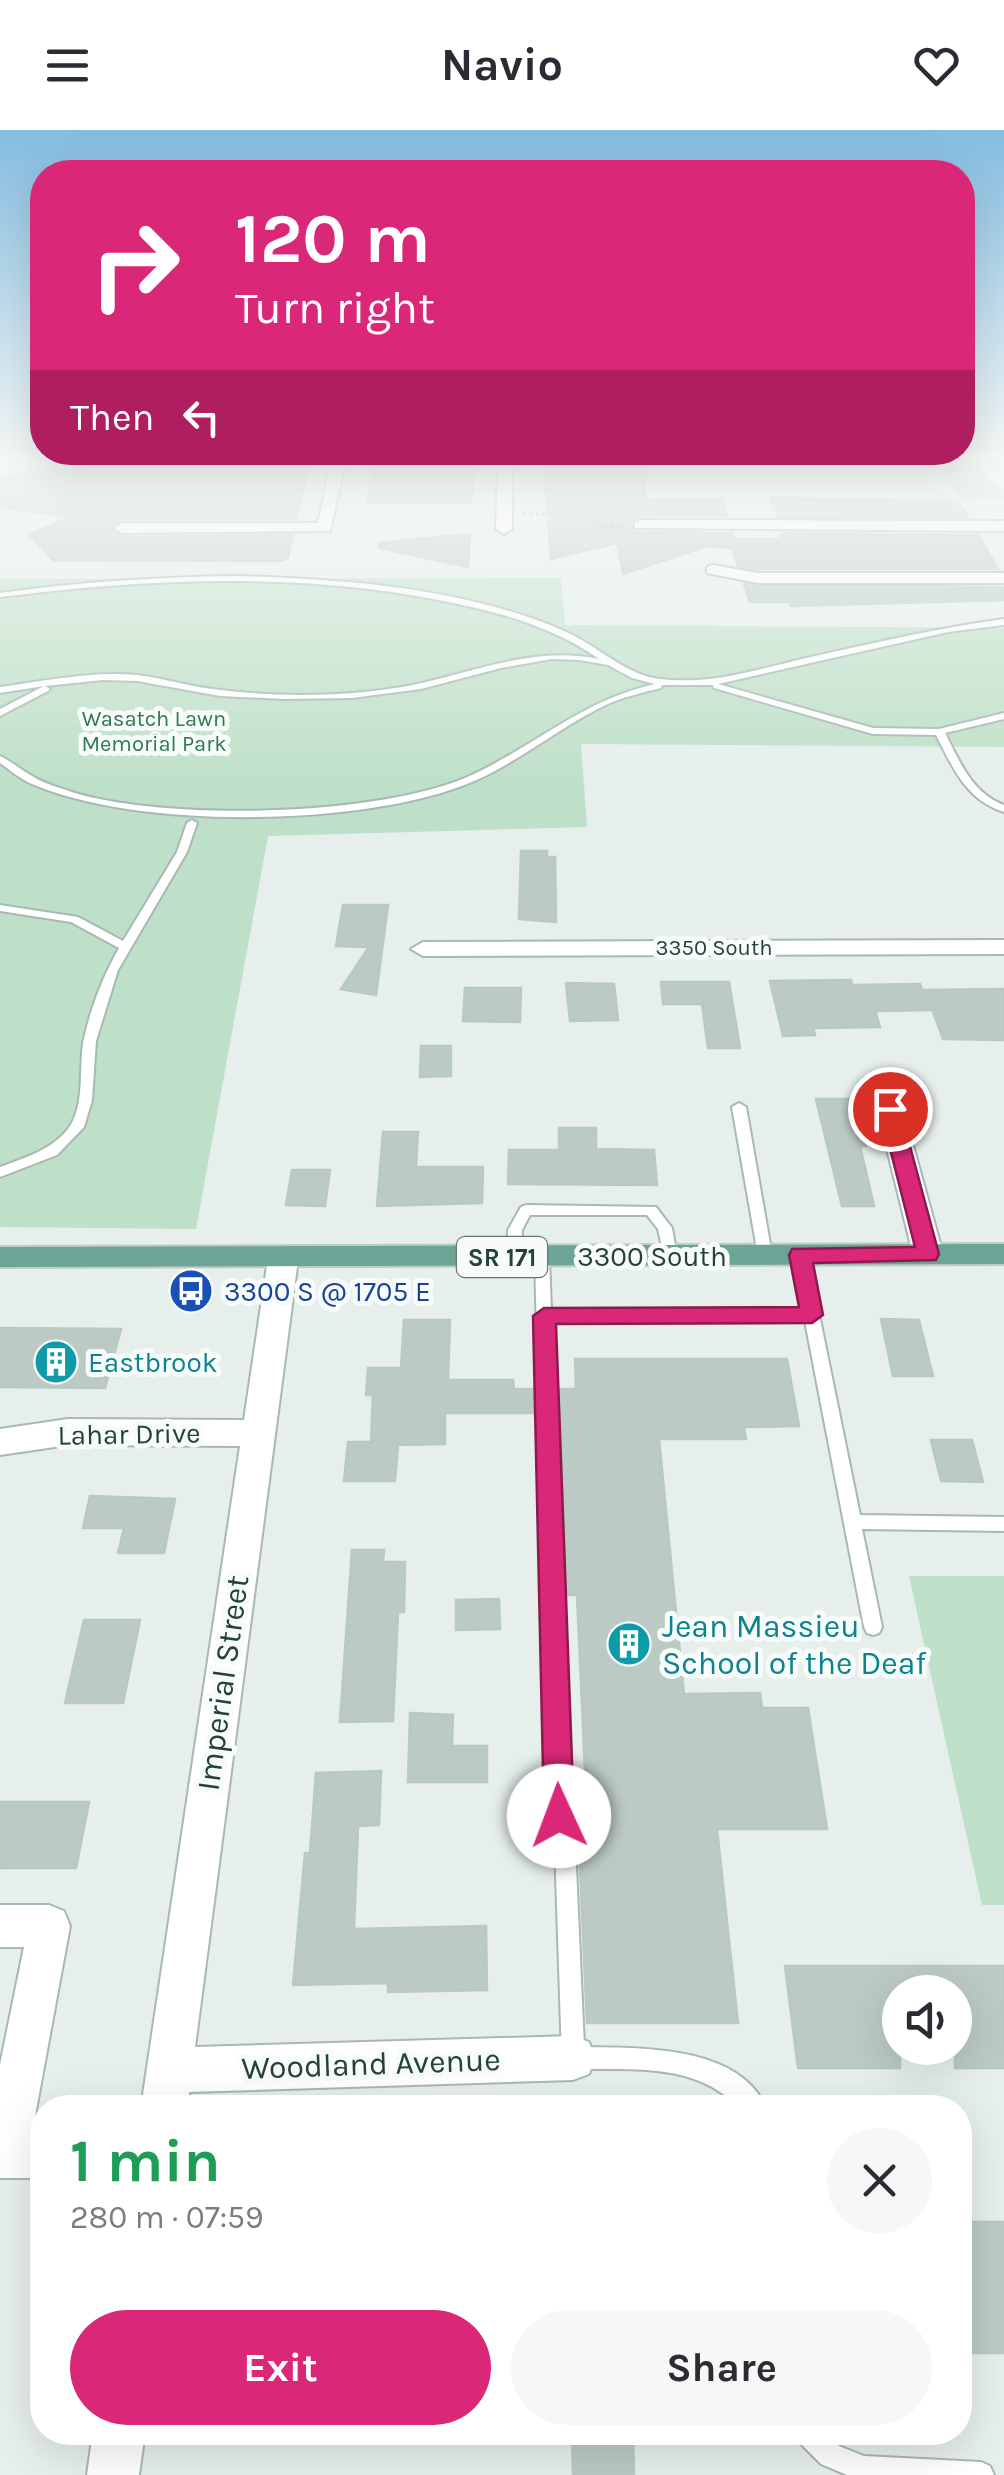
<!DOCTYPE html>
<html lang="en">
<head>
<meta charset="utf-8">
<style>
	:root { --surface:#fff; --page:#f7f7f7; --text:#2b2b33; --muted:#7c7c81; --accent:#db2777 }
	body { margin:0; font-family:Karla,sans-serif; background:var(--page); color:var(--text); height:100vh; display:flex; flex-direction:column; font-size:38px; white-space:nowrap }
	* { box-sizing:border-box; margin:0 }
	p { font-size:32px; color:var(--muted) }
	.icon { flex:none; width:55px; height:55px; fill:none; stroke:currentColor; stroke-width:2; stroke-linecap:round; stroke-linejoin:round }
	.map { position:relative; flex:1; overflow:hidden }
	.details { position:absolute; left:30px; top:1965px; width:942px; height:350px; display:flex; flex-direction:column; background:var(--surface); border-radius:40px; box-shadow:0 10px 40px #0002 }
	.details>* { flex:none }
	.top-card { position:absolute; left:30px; top:30px; width:945px; height:305px; border-radius:40px; box-shadow:0 10px 40px #0002; background:#db2777; color:#fff; overflow:hidden }
	.tools { position:absolute; left:882px; top:1845px; display:grid; gap:20px }
	.tools a { display:grid; place-items:center; width:90px; height:90px; border-radius:50%; background:var(--surface); box-shadow:0 10px 40px #0002; font-size:50px }
	.pin { position:absolute; display:grid; place-items:center; width:85px; height:85px; color:#fff; margin:-42px; border:5px solid #fff; border-radius:50%; box-shadow:0 2px 10px #0007 }
	.me { position:absolute; width:110px; margin:-55px; rotate:358deg; stroke-linejoin:round; filter:drop-shadow(0 0 8px #0008) }
	.turn { display:flex; align-items:center; gap:35px; height:210px; padding:0 40px; font-size:45px }
	.turn .icon { width:130px; height:130px; stroke-width:2.5 }
	.turn b { display:block; font-size:70px; line-height:85px }
	.then { display:flex; align-items:center; height:95px; padding:0 40px; background:#0003; gap:20px; font-size:38px }
	.round { display:grid; place-items:center; flex:none; width:105px; height:105px; border-radius:52px; background:var(--page) }
	.overview { display:flex; align-items:center; justify-content:space-between; height:170px; padding:0 40px }
	h1 { font-size:60px; font-weight:700; line-height:75px; color:#1e9e55 }
	.cta { display:flex; gap:20px; margin-top:auto; padding:20px 40px }
	.cta a { flex:1; height:115px; border-radius:60px; background:var(--accent); color:#fff; font-size:40px; font-weight:700; line-height:115px; text-align:center }
	.cta a+a { background:var(--page); color:var(--text) }
	header { display:flex; justify-content:space-between; align-items:center; height:130px; padding:0 40px; background:var(--surface); font-size:45px; font-weight:700 }
	.map>svg:first-child { display:block }
</style>
</head>
<body>
<header><svg class="icon" aria-label="menu" viewBox="0 0 24 24"><path d="M4 6h16M4 12h16M4 18h16"/></svg>Navio<svg class="icon" aria-label="heart" viewBox="0 0 24 24"><path d="M12 20l-8-8c-3-5 5-10 8-4 3-6 11-1 8 4z"/></svg></header>
<div class="map">
<svg width="1004" height="2345" viewBox="0 0 1004 2345">
	<rect width="100%" height="100%" fill="#e6efeb"/>
	<g fill="#bfe0c8">
		<polygon points="561,448 565,495 1004,498 1004,617 581,614 587,697 268,706 196,1099 0,1097 0,449"/>
		<polygon points="909,1446 1004,1446 1004,1775 982,1775"/>
	</g>
	<g fill="#bbcac4" stroke="#b8c9c2" stroke-width="2.5">
		<polygon points="543,324 644,324 646,370 721,369 727,386 640,386 632,390 635,402 732,403 734,409 781,409 780,405 785,403 978,405 998,439 758,439 738,436 732,418 707,416 623,444 617,413 551,429"/>
		<polygon points="934,324 971,324 1002,367 961,368"/>
		<polygon points="475,327 471,373 367,373 375,328"/>
		<polygon points="310,332 296,389 122,389 110,397 122,407 293,405 288,428 282,431 53,430 29,405 70,387 0,377 0,349 67,336"/>
		<polygon points="770,368 958,371 968,387 778,387"/>
		<polygon points="470,404 468,437 379,418 379,413"/>
		<polygon points="744,454 1004,457 1004,470 791,476 790,472 750,472"/>
		<polygon points="521,721 547,721 547,727 555,727 556,792 519,789"/>
		<polygon points="343,775 388,775 376,865 341,859 369,817 336,816"/>
		<polygon points="851,850 852,855 920,854 930,880 875,881 880,897 813,898 815,905 783,906 770,851"/>
		<polygon points="661,852 729,852 740,918 708,918 702,874 663,874"/>
		<polygon points="566,853 614,854 618,890 570,891"/>
		<polygon points="465,858 521,858 520,892 463,891"/>
		<polygon points="1004,859 1004,910 943,909 925,860"/>
		<polygon points="421,916 451,916 451,946 420,947"/>
		<polygon points="816,969 853,969 866,1016 860,1016 874,1076 842,1076"/>
		<polygon points="559,998 596,998 596,1019 654,1020 657,1055 508,1054 509,1020 559,1020"/>
		<polygon points="383,1002 418,1002 416,1037 483,1037 482,1073 377,1076"/>
		<polygon points="292,1040 330,1040 325,1076 286,1075"/>
		<polygon points="881,1189 919,1190 933,1246 893,1246"/>
		<polygon points="404,1190 450,1190 448,1250 513,1250 514,1259 535,1259 535,1283 445,1283 445,1314 398,1315 395,1351 344,1351 348,1312 371,1312 373,1265 366,1265 368,1238 401,1238"/>
		<polygon points="0,1198 121,1199 105,1258 0,1257"/>
		<polygon points="575,1229 787,1229 799,1296 744,1297 746,1309 659,1309 684,1564 760,1563 762,1578 808,1578 827,1699 717,1699 738,1893 587,1893 579,1714 573,1686 587,1686 577,1465 565,1465 558,1259 576,1259"/>
		<polygon points="931,1310 972,1310 983,1352 941,1351"/>
		<polygon points="90,1366 175,1369 164,1423 118,1423 124,1398 83,1398"/>
		<polygon points="352,1420 384,1420 383,1432 405,1432 404,1482 398,1482 393,1591 340,1592"/>
		<polygon points="499,1469 500,1499 456,1500 456,1470"/>
		<polygon points="84,1490 140,1490 123,1573 65,1573"/>
		<polygon points="410,1583 453,1585 452,1616 487,1616 487,1652 408,1652"/>
		<polygon points="381,1641 379,1695 358,1696 354,1799 486,1796 487,1860 388,1862 388,1853 293,1855 305,1723 310,1723 316,1643"/>
		<polygon points="0,1672 89,1672 76,1738 0,1738"/>
		<polygon points="785,1836 1004,1836 1004,1938 955,1938 955,1862 900,1862 900,1938 798,1938"/>
		<rect x="960" y="2092" width="44" height="131"/>
		<polygon points="572,2302 633,2302 634,2345 573,2345"/>
	</g>
	<g fill="none" stroke-linecap="round" stroke-linejoin="round">
		<defs>
			<g id="lane">
				<path d="M236,446C337,449 441,456 537,490C554,496 570,503 585,512C610,527 631,545 660,549C708,555 756,540 802,529C869,514 936,498 1004,489V495L948,502L718,554L873,598L939,599L1004,583V589L945,603C960,632 972,663 1004,675V682C966,670 953,638 936,605L873,604L714,558L713,555H662L661,558C644,562 627,566 610,573C562,595 521,631 472,652C366,697 137,700 32,654C20,649 10,640 0,633V626C11,631 21,640 32,646C44,654 61,658 75,663C171,691 373,686 465,648C534,618 579,571 655,554L632,548L608,535L579,530L552,529L501,538L421,559L352,568L285,569L220,566L137,551L103,550L45,556L50,559L48,561L0,586V579L44,556L0,563V557C45,551 92,541 137,545C163,548 187,556 213,559C273,567 337,567 396,558C465,547 529,514 599,529C552,496 499,482 443,471C297,441 146,449 0,467V463C79,452 157,447 236,446Z"/>
				<path d="M192,690L197,693L187,722L118,840L96,911L92,970L84,997L57,1025L0,1047V1037C26,1027 50,1021 68,999C85,977 79,940 83,914C89,882 103,846 119,818L71,792L0,781V775L78,787L123,811L177,722L187,693Z"/>
				<polygon points="739,973 746,977 772,1125 765,1130 758,1125 732,977"/>
				<polygon points="526,1075 656,1077 672,1098 677,1126 670,1131 665,1130 658,1099 647,1085 530,1085 522,1100 521,1127 514,1132 509,1131 507,1127 508,1100 521,1077"/>
				<path d="M800,1120L807,1125L860,1385L1004,1387V1401L862,1399L882,1497L879,1503L873,1505L867,1503L864,1497L805,1191L552,1192L569,1686L575,1714L584,1917C639,1918 740,1915 766,1978H739C696,1932 631,1940 573,1939L565,1936L562,1928L555,1714L549,1686L535,1127L542,1122L549,1127L551,1180L803,1179L793,1125Z"/>
				<polygon points="794,2302 826,2302 839,2316 864,2326 981,2332 990,2336 994,2345 847,2345 821,2334 798,2311"/>
			</g>
			<g id="street">
				<polygon points="67,324 215,324 208,328 67,332 0,346 0,338"/>
				<polygon points="333,324 347,324 330,401 122,403 114,398 122,393 318,393"/>
				<polygon points="498,324 512,324 512,399 504,404 496,399"/>
				<polygon points="640,390 1004,391 1004,401 635,398 635,392"/>
				<polygon points="713,435 758,443 1004,443 1004,453 758,453 707,443 707,437"/>
				<polygon points="1004,810 1004,824 423,826 411,819 423,812"/>
				<polygon points="890,971 903,979 943,1124 938,1131 928,1134 918,1131 913,1124 877,979"/>
				<polygon points="283,1119 293,1122 298,1129 195,1917 573,1906 589,1912 595,1928 589,1944 573,1950 189,1962 187,1978 141,1978 240,1316 68,1315 0,1325 0,1299 68,1289 244,1290 268,1129 273,1122"/>
				<polygon points="0,1775 49,1775 64,1781 70,1796 32,2002 42,2002 42,2048 0,2048 0,1935 24,1817 0,1817"/>
				<polygon points="93,2302 145,2302 139,2345 87,2345"/>
			</g>
			<polygon id="primary" points="1004,1114 1004,1134 0,1137 0,1117"/>
		</defs>
		<use href="#lane" stroke="#a8b8b2" stroke-width="4"/>
		<use href="#street" stroke="#a8b8b2" stroke-width="4"/>
		<use href="#primary" stroke="#c2cac8" stroke-width="4"/>
		<polyline stroke="#86b3a5" stroke-width="2.5" stroke-dasharray="2.5 4" stroke-linecap="butt" points="523,384 590,384 594,385 596,396 622,397"/>
		<use href="#lane" fill="#fff" fill-rule="evenodd"/>
		<use href="#street" fill="#fff" fill-rule="evenodd"/>
		<use href="#primary" fill="#6aa596" fill-rule="evenodd"/>
	</g>
	<linearGradient id="sky" x2="0" y2="1"><stop stop-color="#84bce0"/><stop offset="0.5" stop-color="#f4f8f6"/><stop offset="1" stop-color="#f4f8f6" stop-opacity="0"/></linearGradient>
	<rect width="1004" height="652" fill="url(#sky)"/>
	<polygon fill="#db2777" stroke="#8e194d" stroke-width="2.5" points="890,973 900,979 939,1124 936,1130 813,1133 823,1185 812,1193 556,1194 574,1686 569,1697 559,1701 548,1697 544,1686 533,1186 544,1178 799,1177 789,1125 792,1119 915,1117 880,979"/>
	<defs>
		<symbol id="bus-disc" viewBox="-11 -11 22 22"><circle r="9.5" fill="#1a4fb4" stroke="#f7fbf9"/><path d="M-5-6H5V4H4V6H2V4H-2V6H-4V4H-5ZM-3.5-4V0h7V-4ZM-3.5 1.2v1.5H-2V1.2ZM2 1.2v1.5H3.5V1.2Z" fill="#fff"/></symbol>
		<symbol id="building-disc" viewBox="-11 -11 22 22"><circle r="9.5" fill="#0f9aa8" stroke="#f7fbf9"/><path d="M-4-6H4V6H1V3H-1V6H-4ZM-2.5-4.3h1.7v1.8h-1.7ZM.8-4.3h1.7v1.8H.8ZM-2.5-1h1.7V.8h-1.7ZM.8-1h1.7V.8H.8Z" fill="#fff"/></symbol>
	</defs>
	<g fill-rule="evenodd">
		<use href="#bus-disc" x="166" y="1136" width="50" height="50"/>
		<use href="#building-disc" x="31" y="1207" width="50" height="50"/>
		<use href="#building-disc" x="604" y="1489" width="50" height="50"/>
	</g>
	<g text-anchor="middle" dominant-baseline="central" stroke-width="10" stroke-linejoin="round" paint-order="stroke">
		<g font-size="22" fill="#2d7a4b" stroke="#f7fbf9">
			<text x="154" y="589">Wasatch Lawn<tspan x="154" dy="25">Memorial Park</tspan></text>
		</g>
		<g font-size="22" fill="#24423a" stroke="#f7fbf9">
			<text x="714" y="818">3350 South</text>
		</g>
		<rect fill="#f7fbf9" stroke="#637a73" stroke-width="2.5" x="457" y="1107" width="90" height="40" rx="8"/>
		<g font-size="25" font-weight="bold" fill="#24423a">
			<text x="502" y="1127">SR 171</text>
		</g>
		<g font-size="28" fill="#24423a" stroke="#f7fbf9">
			<text x="652" y="1126">3300 South</text>
			<text transform="translate(129 1304) rotate(-1)">Lahar Drive</text>
		</g>
		<g font-size="28" fill="#164399" stroke="#f7fbf9" text-anchor="start">
			<text x="224" y="1161">3300 S @ 1705 E</text>
		</g>
		<g font-size="28" fill="#0d838f" stroke="#f7fbf9" text-anchor="start">
			<text x="88" y="1232">Eastbrook</text>
		</g>
		<g font-size="32" fill="#0d838f" stroke="#f7fbf9" text-anchor="start">
			<text x="662" y="1496">Jean Massieu<tspan x="662" dy="37">School of the Deaf</tspan></text>
		</g>
		<g font-size="32" fill="#24423a" stroke="#f7fbf9">
			<text transform="translate(223 1553) rotate(-82)">Imperial Street</text>
			<text transform="translate(371 1934) rotate(-2)">Woodland Avenue</text>
		</g>
	</g>
</svg>
<div class="tools">
<a><svg class="icon" aria-label="sound" viewBox="0 0 24 24"><path d="M4 9h4l5-4v14l-5-4H4zM17 9q2 3 0 6"/></svg></a>
</div>
<div class="pin" style="left:890px;top:979px;background:#d93025"><svg class="icon" aria-label="arrive" viewBox="0 0 24 24"><path d="M6 21V4h12l-3 4 3 4H6"/></svg></div>
<svg class="me" style="left:559px;top:1686px" viewBox="-20 -20 40 40"><circle r="19" fill="#fff"/><path d="M0-13L10 11 0 6-10 11z" fill="#db2777"/></svg>
<div class="top-card">
<div class="turn"><svg class="icon" aria-label="right" viewBox="0 0 24 24"><path d="M7 20v-9h11M14 6l5 5-5 5"/></svg><div><b>120 m</b>Turn right</div></div>
<div class="then">Then<svg class="icon" aria-label="left" viewBox="0 0 24 24"><path d="M17 20v-9H6M10 6l-5 5 5 5"/></svg></div>
</div>
<section class="details">
<div class="overview"><div><h1>1 min</h1><p>280 m · 07:59</p></div><a class="round"><svg class="icon" aria-label="close" viewBox="0 0 24 24"><path d="M6 6l12 12M18 6L6 18"/></svg></a></div>
<div class="cta"><a>Exit</a><a>Share</a></div>
</section>
</div>
</body>
</html>
